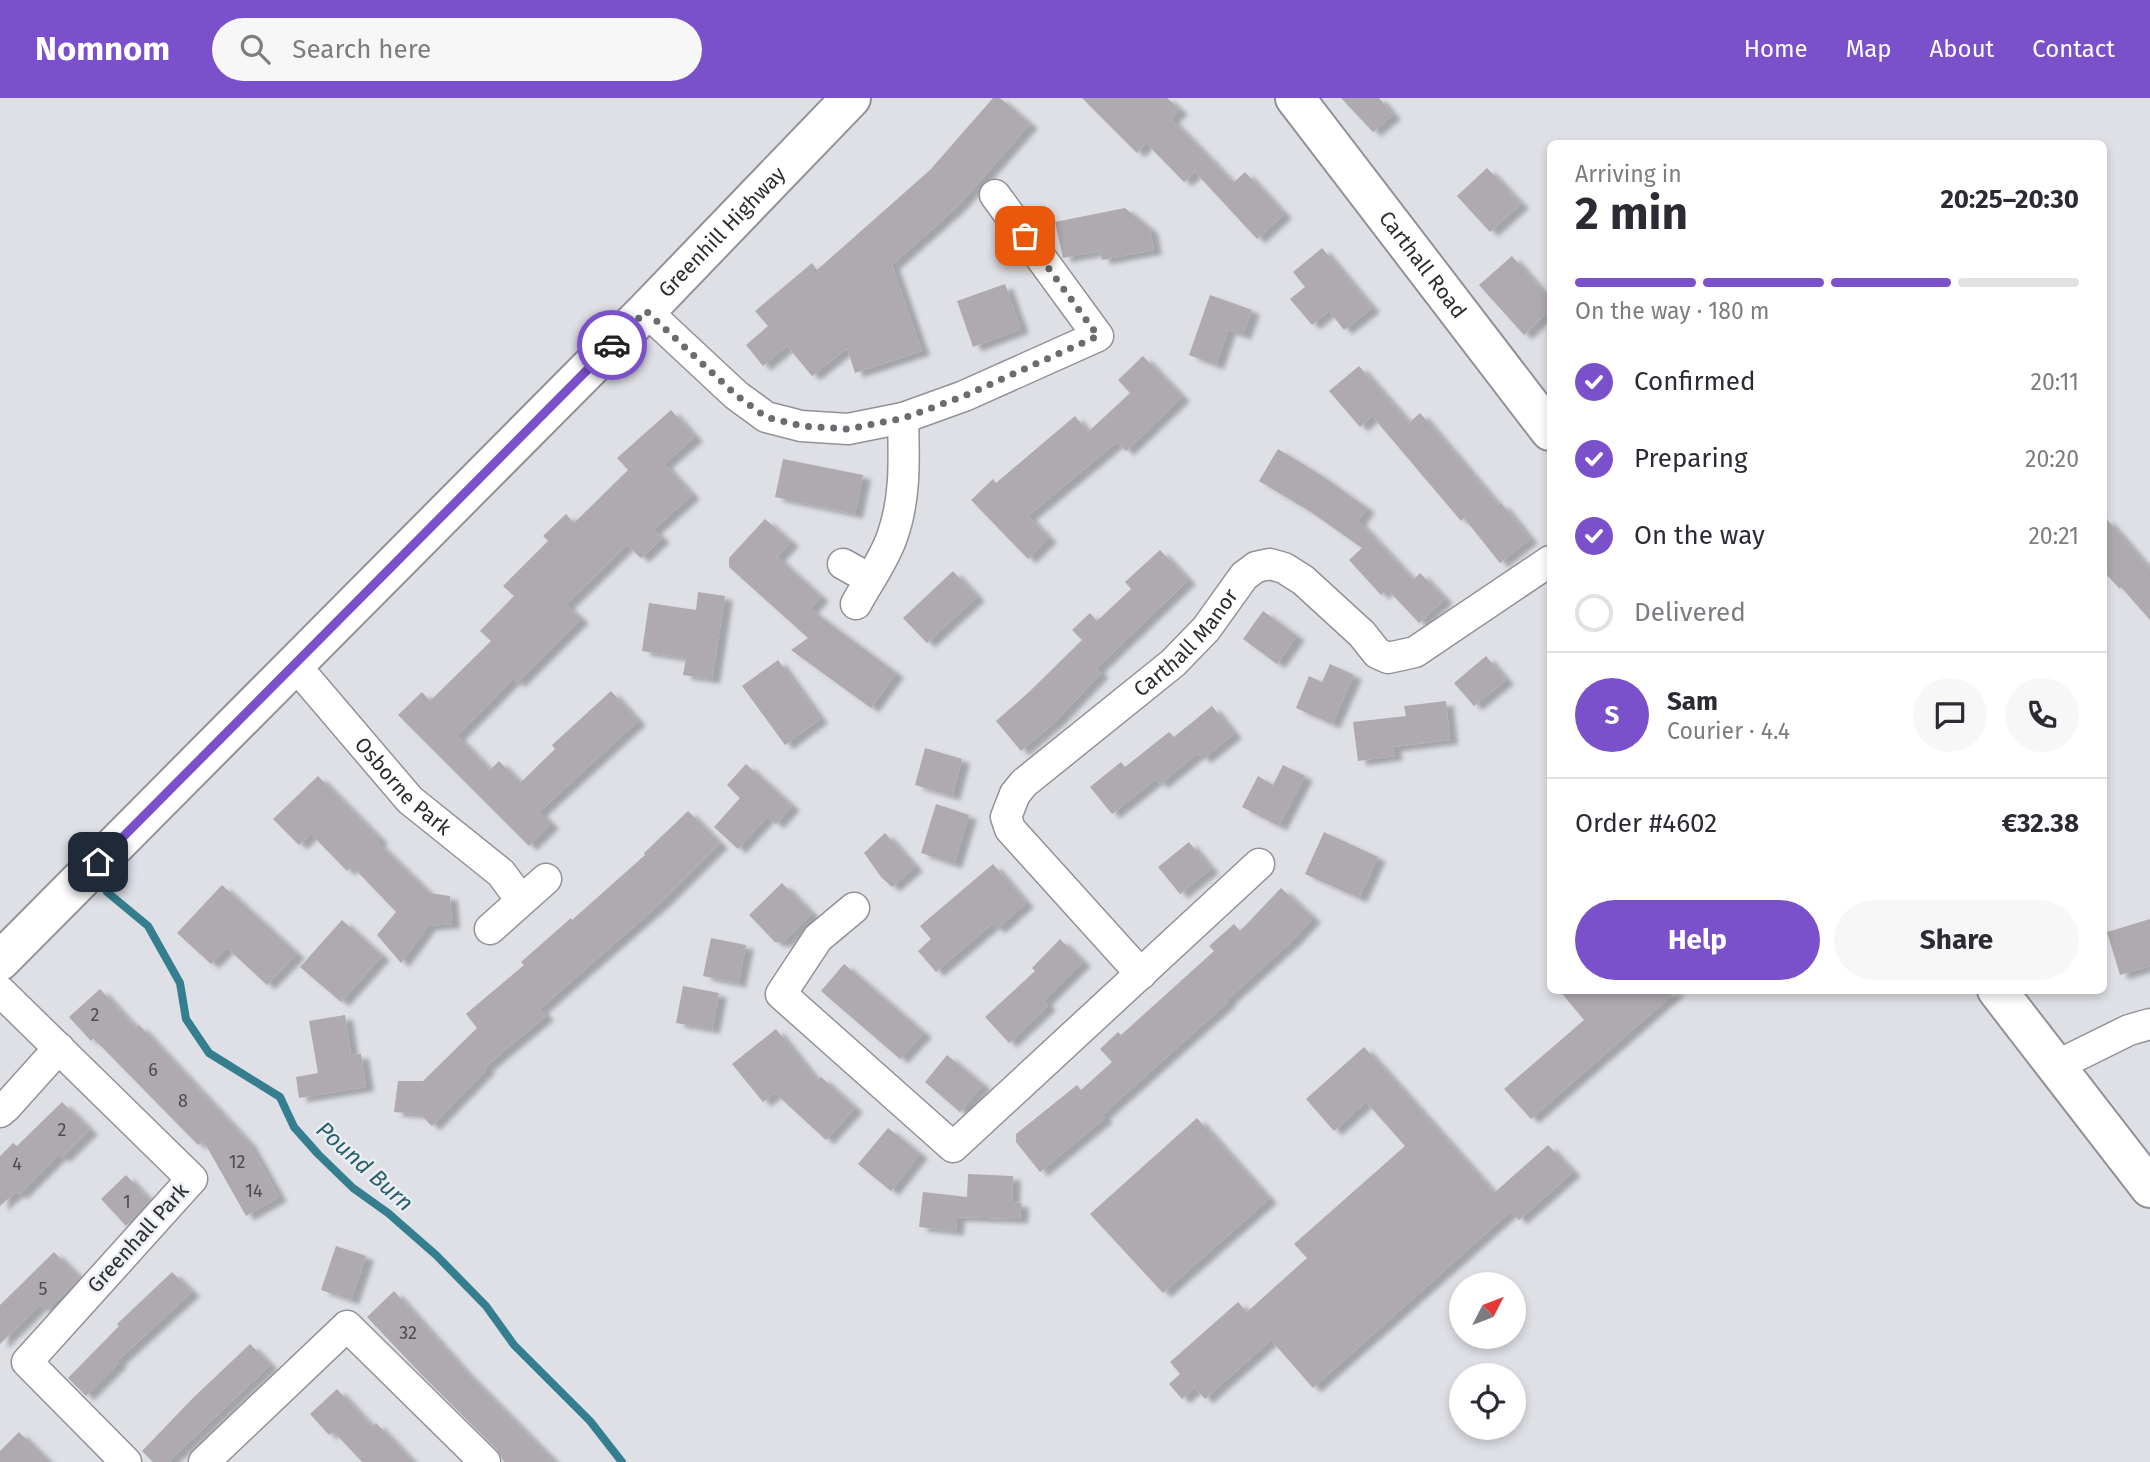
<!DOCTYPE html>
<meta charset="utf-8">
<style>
body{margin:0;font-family:"Fira Sans",sans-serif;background:#f7f7f7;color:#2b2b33;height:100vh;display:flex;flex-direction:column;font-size:26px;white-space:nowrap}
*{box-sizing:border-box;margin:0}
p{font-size:23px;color:#7c7c81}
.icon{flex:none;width:38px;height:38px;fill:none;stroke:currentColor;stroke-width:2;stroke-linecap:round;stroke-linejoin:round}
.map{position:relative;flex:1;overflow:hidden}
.sheet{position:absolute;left:1547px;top:42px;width:560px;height:854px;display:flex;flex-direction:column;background:#fff;border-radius:10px;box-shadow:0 4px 10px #0003}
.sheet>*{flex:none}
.needle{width:46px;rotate:48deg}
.tools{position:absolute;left:1449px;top:1174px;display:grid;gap:14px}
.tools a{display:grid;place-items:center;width:77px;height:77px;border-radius:50%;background:#fff;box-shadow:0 4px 10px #0003;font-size:35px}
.pin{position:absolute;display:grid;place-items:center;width:60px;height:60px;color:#fff;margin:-30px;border-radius:14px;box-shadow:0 4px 10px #0006}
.courier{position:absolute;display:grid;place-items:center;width:70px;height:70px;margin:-35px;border:5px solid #7a51ca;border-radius:50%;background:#fff;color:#222;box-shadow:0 2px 9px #0007}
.summary em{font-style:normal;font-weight:700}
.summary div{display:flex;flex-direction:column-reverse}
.summary{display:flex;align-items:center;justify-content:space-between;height:119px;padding:0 28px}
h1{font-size:46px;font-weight:700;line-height:52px}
.bar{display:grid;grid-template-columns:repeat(4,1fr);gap:10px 7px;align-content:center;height:84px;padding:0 28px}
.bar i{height:9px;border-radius:5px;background:#e1e1e2}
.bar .active{background:#7a51ca}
.bar p{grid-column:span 4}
.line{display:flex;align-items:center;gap:18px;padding:0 28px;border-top:2px solid #e1e1e2}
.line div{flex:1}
.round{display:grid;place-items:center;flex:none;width:74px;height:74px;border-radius:37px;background:#f7f7f7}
ol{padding:0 28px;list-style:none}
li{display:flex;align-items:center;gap:21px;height:77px}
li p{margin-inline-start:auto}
li .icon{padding:7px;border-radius:50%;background:#7a51ca;color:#fff;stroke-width:4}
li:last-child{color:#7c7c81}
li i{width:38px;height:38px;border:4px solid #e1e1e2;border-radius:50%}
.button{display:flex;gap:14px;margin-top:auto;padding:14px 28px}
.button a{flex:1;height:80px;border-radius:42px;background:#7a51ca;color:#fff;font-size:28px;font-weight:700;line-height:80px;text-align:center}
.button a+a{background:#f7f7f7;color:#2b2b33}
header{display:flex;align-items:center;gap:42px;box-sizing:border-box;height:98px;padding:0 35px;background:#7a51ca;color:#fff}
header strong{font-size:33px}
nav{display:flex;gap:38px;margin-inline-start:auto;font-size:24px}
.search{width:490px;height:63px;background:#f7f7f7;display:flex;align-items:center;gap:18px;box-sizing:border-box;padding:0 24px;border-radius:38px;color:#7c7c81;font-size:26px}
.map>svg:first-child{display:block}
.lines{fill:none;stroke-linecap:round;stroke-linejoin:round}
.stream{stroke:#347e90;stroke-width:8}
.building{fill:#aeaaaf;filter:url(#shadow)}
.street-casing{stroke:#909298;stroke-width:33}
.secondary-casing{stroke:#909298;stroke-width:42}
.street{stroke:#fff;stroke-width:30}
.secondary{stroke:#fff;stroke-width:38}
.done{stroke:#6a6c6f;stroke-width:7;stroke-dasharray:0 12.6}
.route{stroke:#7a51ca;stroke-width:9}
.labels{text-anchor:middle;stroke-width:5;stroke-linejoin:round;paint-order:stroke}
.number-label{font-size:18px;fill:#4c4c4f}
.street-label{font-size:21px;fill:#2c2d2f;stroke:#ebeef3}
.water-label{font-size:23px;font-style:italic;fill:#265e6c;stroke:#ebeef3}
</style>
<header>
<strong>Nomnom</strong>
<div class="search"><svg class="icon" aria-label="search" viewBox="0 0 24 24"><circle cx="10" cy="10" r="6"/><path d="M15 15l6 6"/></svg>Search here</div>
<nav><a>Home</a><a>Map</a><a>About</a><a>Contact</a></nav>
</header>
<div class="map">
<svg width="2150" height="1364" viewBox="0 0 2150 1364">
<defs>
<filter id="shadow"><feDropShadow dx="8" dy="4.5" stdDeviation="2" flood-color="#0004"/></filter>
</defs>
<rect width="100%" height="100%" fill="#dee0e6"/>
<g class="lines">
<path class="stream" d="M 107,794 L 148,828 L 180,885 L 186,921 L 209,955 L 280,999 L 294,1029 L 318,1056 L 353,1090 L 388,1115 L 436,1157 L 486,1208 L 514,1247 L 590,1323 L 622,1364"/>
</g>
<path class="building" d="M 993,0 L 1000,0 L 1030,26 L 958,108 L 892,167 L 922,253 L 855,275 L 847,250 L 812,278 L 787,248 L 763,268 L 746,247 L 768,228 L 755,213 L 812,165 L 817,172 L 930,72 Z
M 1082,0 L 1167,0 L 1180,12 L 1171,21 L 1233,85 L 1245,74 L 1284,116 L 1257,141 L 1195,74 L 1184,84 L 1146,45 L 1137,55 Z
M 1341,0 L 1379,0 L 1393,17 L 1373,34 Z
M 1487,70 L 1521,106 L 1490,134 L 1457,98 Z
M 1125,110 L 1150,131 L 1154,152 L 1102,162 L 1100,153 L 1063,160 L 1055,124 Z
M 1322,150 L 1372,210 L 1344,232 L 1329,213 L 1312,227 L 1290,201 L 1305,189 L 1293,174 Z
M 1512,158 L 1550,202 L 1550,212 L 1524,237 L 1479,187 Z
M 1005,186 L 1021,231 L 973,249 L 957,203 Z
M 1210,197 L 1252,212 L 1243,237 L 1228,232 L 1216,267 L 1189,257 Z
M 1143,258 L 1182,299 L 1126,353 L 1117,344 L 1028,418 L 1049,440 L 1028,461 L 971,402 L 993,381 L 996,385 L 1075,318 L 1088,334 L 1130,295 L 1118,282 Z
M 1359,268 L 1409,325 L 1420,315 L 1498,407 L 1501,405 L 1530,441 L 1500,465 L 1464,420 L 1461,423 L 1372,318 L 1360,329 L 1329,293 Z
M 671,312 L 695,339 L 664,366 L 692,397 L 653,432 L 662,440 L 641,460 L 627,447 L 566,507 L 581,521 L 517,585 L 513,581 L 457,638 L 490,672 L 499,663 L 520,685 L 555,651 L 552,647 L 611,593 L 638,623 L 539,714 L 551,726 L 529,748 L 398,617 L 422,594 L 430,603 L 491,543 L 480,533 L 514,498 L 503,488 L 548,443 L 543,438 L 566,416 L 574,425 L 628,372 L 617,360 Z
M 1278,351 L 1319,376 L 1367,410 L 1358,423 L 1413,482 L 1420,475 L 1445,501 L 1419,525 L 1387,491 L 1381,497 L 1349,462 L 1362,450 L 1311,414 L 1259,383 Z
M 783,361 L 863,377 L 855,416 L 775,399 Z
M 2104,418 L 2150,472 L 2150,522 L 2121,489 L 2120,491 L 2104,474 Z
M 765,421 L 791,444 L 777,459 L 821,499 L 810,511 L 896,575 L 871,610 L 791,552 L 808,540 L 729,469 L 729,460 Z
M 1160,452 L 1188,482 L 1096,571 L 1101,575 L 1055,624 L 1021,653 L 996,623 L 1029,594 L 1082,542 L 1072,532 L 1090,515 L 1097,523 L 1131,491 L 1125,484 Z
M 953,473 L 977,499 L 927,545 L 903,520 Z
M 698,494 L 725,498 L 712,581 L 683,577 L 686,560 L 642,553 L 649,505 L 696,512 Z
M 1263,513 L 1297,538 L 1277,566 L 1243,541 Z
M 1486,558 L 1506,582 L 1474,608 L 1454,585 Z
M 778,562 L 820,621 L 785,647 L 742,588 Z
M 1330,566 L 1354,577 L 1332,626 L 1296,610 L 1309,578 L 1322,584 Z
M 1446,603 L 1450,642 L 1393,649 L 1395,658 L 1358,663 L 1353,624 L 1406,618 L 1404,608 Z
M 1212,608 L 1234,636 L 1203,661 L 1198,655 L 1160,686 L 1156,681 L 1112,716 L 1090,689 L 1121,664 L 1125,669 L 1169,634 L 1174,639 Z
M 925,650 L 962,661 L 952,698 L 915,687 Z
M 746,666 L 792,708 L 776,726 L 767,719 L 738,751 L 714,729 L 740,700 L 727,687 Z
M 1283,667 L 1305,678 L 1279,728 L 1242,709 L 1258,678 L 1273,687 Z
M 318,678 L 380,741 L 377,744 L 429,795 L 450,798 L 452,826 L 428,828 L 401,865 L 377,837 L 396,814 L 352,768 L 347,773 L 311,736 L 299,747 L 273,721 Z
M 936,706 L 969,717 L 954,766 L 921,755 Z
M 688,713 L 720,746 L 663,803 L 540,911 L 546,918 L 485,969 L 487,971 L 432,1028 L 420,1016 L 394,1014 L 398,983 L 423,983 L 477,930 L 466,916 L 524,867 L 521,864 L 571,820 L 572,822 L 645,757 L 644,755 Z
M 1324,734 L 1378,759 L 1359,800 L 1305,776 Z
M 885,735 L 915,769 L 892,789 L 881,779 L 864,755 Z
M 1189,744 L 1211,771 L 1180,796 L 1158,769 Z
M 993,766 L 1026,805 L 997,831 L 992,826 L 936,874 L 918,853 L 931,841 L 920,828 Z
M 782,785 L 812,816 L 784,844 L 775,844 L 749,817 Z
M 222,787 L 297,856 L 267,887 L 227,850 L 211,866 L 177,835 Z
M 1281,790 L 1313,820 L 1292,843 L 1227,902 L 1228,904 L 1102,1017 L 1105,1020 L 1040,1074 L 1016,1044 L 1016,1036 L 1077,987 L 1081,992 L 1112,964 L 1100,951 L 1118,934 L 1121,937 L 1214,853 L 1209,848 L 1234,826 L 1240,833 Z
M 2150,821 L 2150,868 L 2120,877 L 2107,834 Z
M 342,822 L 382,858 L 341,904 L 300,869 Z
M 711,840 L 746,847 L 738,885 L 703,878 Z
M 1060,841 L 1083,864 L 1044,903 L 1048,908 L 1009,945 L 985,919 L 1035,873 L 1032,870 Z
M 844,866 L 924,935 L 900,961 L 821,893 Z
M 683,888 L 719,895 L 712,931 L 676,925 Z
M 100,891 L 136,930 L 139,927 L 248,1044 L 279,1099 L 246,1118 L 203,1042 L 198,1047 L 93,940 L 91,943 L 69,919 Z
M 1559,892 L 1678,892 L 1531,1021 L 1504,991 L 1584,922 Z
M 345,917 L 351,957 L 361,956 L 366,989 L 299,1000 L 296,979 L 318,975 L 309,923 Z
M 776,931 L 817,983 L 821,979 L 855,1010 L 826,1042 L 775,995 L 763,1004 L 732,966 Z
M 1364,949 L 1494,1095 L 1548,1047 L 1573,1074 L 1519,1122 L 1511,1113 L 1313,1290 L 1271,1242 L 1205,1301 L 1195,1290 L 1182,1301 L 1169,1286 L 1180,1276 L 1170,1264 L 1238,1204 L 1247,1214 L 1307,1160 L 1294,1146 L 1405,1048 L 1366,1004 L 1334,1033 L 1306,1001 Z
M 947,957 L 983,987 L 960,1014 L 925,984 Z
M 62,1004 L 90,1032 L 62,1060 L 59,1057 L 19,1097 L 16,1094 L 0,1108 L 0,1058 L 13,1045 L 17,1048 Z
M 1197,1020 L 1269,1101 L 1163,1195 L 1090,1116 Z
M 888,1030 L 920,1056 L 891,1093 L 858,1066 Z
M 968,1076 L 1013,1078 L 1012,1104 L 1021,1105 L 1020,1121 L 957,1119 L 956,1133 L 919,1129 L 923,1094 L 967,1099 Z
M 126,1077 L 149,1102 L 126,1128 L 101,1101 Z
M 336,1148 L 366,1158 L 351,1202 L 321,1192 Z
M 54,1154 L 80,1180 L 46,1213 L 40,1207 L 0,1246 L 0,1207 Z
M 172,1174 L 192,1194 L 117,1263 L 119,1265 L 86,1298 L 68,1280 L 119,1228 L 117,1226 Z
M 394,1193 L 465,1273 L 555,1364 L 504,1364 L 497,1352 L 421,1276 L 367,1219 Z
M 250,1246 L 270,1267 L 168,1364 L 153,1364 L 142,1353 L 194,1299 Z
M 337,1291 L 372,1329 L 376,1325 L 413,1364 L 362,1364 L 333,1333 L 329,1337 L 310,1316 Z
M 19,1334 L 49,1364 L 0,1364 L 0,1353 Z"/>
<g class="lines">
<defs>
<g id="street">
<path d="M 646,213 L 736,297 L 766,319 L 801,328 L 848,331 L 903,320 L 964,298 L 1098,238 L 995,97"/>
<path d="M 843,466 L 870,481"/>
<path d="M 856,506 C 868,484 884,462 892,439 C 906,400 904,361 903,320"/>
<path id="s1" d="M 294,566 L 410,702 L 501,775 L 521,802"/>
<path d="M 854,810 L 818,840 L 781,896 L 953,1049 L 1259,766"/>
<path d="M 490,831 L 546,781"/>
<path id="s2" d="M 1141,876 L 1010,731 L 1006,719 L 1015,696 L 1024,685 L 1173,565 L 1206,531 L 1244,478 L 1256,469 L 1270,466 L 1284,470 L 1303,482 L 1362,536 L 1377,555 L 1388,560 L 1415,554 L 1550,463"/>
<path d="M 0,893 L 192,1081 L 27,1264 L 126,1364"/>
<path d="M 2056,968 L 2129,932 L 2150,926"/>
<path d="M 0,1014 L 6,1009 L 59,950"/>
<path d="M 204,1364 L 347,1228 L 485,1364"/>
</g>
<g id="secondary">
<path id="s3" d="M 1295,0 L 1550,333"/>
<path id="s4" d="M 0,863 L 646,213 L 851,0"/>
<path d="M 1997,892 L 2150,1090"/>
</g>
</defs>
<use href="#street" class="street-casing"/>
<use href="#secondary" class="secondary-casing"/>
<use href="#street" class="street"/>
<use href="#secondary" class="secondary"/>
</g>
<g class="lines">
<path class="done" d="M 612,247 L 646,213 L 736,297 L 766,319 L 802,328 L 848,331 L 904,320 L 964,298 L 1098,238 L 1025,138"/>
<path class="route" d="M 98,764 L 612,247"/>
</g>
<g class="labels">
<g class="number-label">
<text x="95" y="923">2</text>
<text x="153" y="978">6</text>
<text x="183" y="1009">8</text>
<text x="62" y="1038">2</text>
<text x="237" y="1070">12</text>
<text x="17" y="1072">4</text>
<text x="254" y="1099">14</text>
<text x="127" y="1110">1</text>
<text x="43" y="1197">5</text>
<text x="408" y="1241">32</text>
</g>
<g class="street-label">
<text dy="7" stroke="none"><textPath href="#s4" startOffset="1026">Greenhill Highway</textPath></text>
<text dy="7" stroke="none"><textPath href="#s3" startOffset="210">Carthall Road</textPath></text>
<text dy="7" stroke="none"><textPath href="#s2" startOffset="462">Carthall Manor</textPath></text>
<text dy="7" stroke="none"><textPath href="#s1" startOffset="164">Osborne Park</textPath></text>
<text transform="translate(138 1140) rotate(-48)" y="7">Greenhall Park</text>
</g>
<g class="water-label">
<text transform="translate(365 1068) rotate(42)" y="8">Pound Burn</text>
</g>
</g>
</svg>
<div class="tools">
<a><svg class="needle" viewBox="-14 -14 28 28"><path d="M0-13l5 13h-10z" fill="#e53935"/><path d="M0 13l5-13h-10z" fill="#7c7c81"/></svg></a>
<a><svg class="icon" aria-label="locate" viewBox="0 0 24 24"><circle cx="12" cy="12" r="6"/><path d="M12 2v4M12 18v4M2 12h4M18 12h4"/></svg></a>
</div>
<div class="pin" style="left:1025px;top:138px;background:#ea580c"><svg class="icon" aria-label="bag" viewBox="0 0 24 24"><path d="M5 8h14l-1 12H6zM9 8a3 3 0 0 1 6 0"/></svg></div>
<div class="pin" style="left:98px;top:764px;background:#1f2937"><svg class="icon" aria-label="home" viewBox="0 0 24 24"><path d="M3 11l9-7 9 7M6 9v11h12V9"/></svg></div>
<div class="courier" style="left:612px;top:247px"><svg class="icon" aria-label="car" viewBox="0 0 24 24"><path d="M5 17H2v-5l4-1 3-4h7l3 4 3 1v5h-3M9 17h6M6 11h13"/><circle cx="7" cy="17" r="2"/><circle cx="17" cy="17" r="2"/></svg></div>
<section class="sheet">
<div class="summary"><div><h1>2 min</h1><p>Arriving in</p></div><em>20:25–20:30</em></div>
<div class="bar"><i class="active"></i><i class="active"></i><i class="active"></i><i></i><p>On the way · 180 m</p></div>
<ol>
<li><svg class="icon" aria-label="check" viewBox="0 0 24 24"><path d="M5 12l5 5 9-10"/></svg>Confirmed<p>20:11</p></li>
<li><svg class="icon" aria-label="check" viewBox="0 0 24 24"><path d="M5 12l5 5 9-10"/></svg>Preparing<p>20:20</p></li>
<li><svg class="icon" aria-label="check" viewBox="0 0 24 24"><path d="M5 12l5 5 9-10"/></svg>On the way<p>20:21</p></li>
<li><i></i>Delivered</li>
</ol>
<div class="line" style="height:126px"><b class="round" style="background:#7a51ca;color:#fff">S</b><div><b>Sam</b><p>Courier · 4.4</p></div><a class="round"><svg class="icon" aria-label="chat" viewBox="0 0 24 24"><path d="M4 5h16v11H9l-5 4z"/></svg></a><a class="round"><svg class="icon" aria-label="phone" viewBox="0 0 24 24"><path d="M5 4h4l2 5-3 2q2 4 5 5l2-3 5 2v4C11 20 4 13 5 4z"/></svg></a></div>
<div class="line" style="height:91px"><div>Order #4602</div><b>€32.38</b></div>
<div class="button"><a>Help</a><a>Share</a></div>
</section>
</div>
